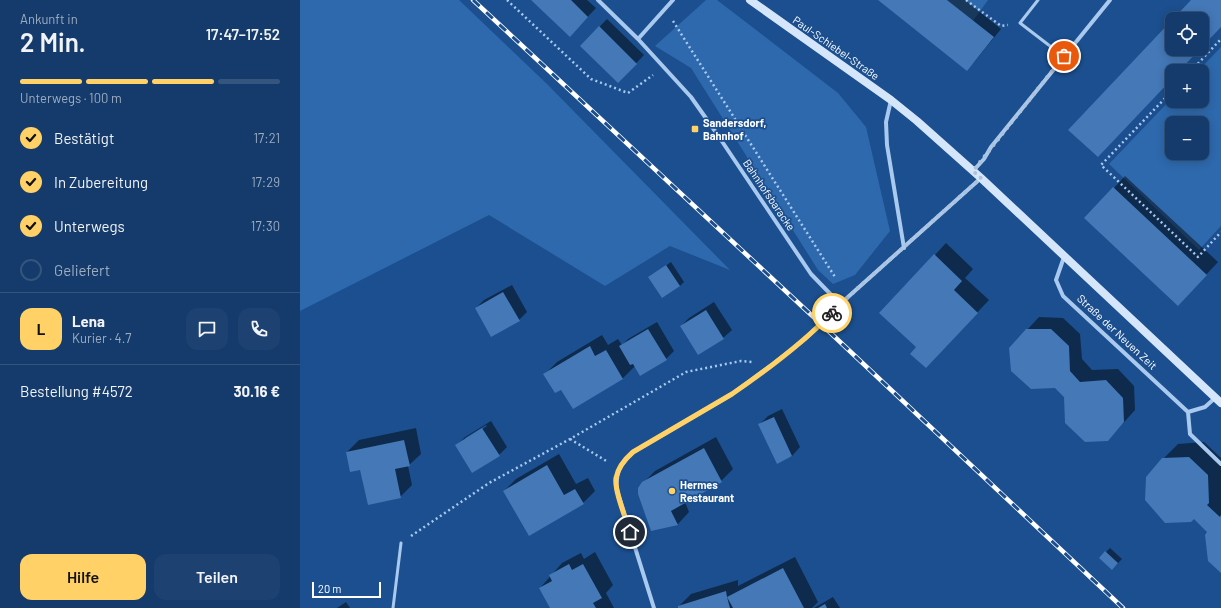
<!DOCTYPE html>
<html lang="de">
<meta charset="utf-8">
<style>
body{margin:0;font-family:Barlow,sans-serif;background:#1d4271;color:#f1f3f6;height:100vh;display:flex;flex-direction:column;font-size:15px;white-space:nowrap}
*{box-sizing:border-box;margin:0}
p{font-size:13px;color:#9dadc1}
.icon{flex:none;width:22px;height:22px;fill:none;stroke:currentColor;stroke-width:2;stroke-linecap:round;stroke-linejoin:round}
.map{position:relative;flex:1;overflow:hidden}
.sheet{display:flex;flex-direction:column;background:#143b6b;width:300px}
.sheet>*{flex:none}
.buttons{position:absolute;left:865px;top:12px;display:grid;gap:8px}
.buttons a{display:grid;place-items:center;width:44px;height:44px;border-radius:8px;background:#143b6b;box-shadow:0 2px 10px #0003,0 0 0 1px #33557e;font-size:20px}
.scale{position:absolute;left:12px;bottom:10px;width:69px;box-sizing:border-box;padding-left:4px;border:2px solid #fff;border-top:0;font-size:11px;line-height:14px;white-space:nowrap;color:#fff;-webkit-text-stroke:3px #1b4f8f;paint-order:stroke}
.pin{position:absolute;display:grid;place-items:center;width:34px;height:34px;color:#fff;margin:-17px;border:2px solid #fff;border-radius:50%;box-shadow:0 1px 4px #0007}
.courier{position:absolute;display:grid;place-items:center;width:40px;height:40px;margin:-20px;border:3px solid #ffd166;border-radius:50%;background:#fff;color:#222;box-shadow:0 1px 5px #0007}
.headline em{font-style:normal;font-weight:600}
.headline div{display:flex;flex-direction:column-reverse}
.headline{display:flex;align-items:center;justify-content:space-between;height:68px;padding:0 20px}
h1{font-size:26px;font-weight:600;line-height:30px}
.bar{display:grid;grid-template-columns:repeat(4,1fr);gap:6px 4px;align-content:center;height:48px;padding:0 20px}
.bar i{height:5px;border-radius:3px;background:#33557e}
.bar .selected{background:#ffd166}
.bar p{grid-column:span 4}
.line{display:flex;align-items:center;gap:10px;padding:0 20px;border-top:1px solid #33557e}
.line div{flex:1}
.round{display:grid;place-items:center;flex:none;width:42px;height:42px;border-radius:12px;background:#1d4271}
ol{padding:0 20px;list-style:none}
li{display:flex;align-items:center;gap:12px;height:44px}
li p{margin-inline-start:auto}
li .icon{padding:4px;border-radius:50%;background:#ffd166;color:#111;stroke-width:4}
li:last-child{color:#9dadc1}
li i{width:22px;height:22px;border:2px solid #33557e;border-radius:50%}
.button{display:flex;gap:8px;margin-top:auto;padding:8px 20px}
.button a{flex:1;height:46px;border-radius:12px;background:#ffd166;color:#111;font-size:16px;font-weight:600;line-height:46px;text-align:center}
.button a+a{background:#1d4271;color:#f1f3f6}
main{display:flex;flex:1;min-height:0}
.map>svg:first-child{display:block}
.green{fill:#2e69ad;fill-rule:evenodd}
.shadow{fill:#0007;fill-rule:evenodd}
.building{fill:#4478b7}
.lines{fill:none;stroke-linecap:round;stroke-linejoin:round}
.path{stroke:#a9c9ee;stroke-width:2.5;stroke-dasharray:2 3;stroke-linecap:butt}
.lane{stroke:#a9c9ee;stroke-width:3}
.street{stroke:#a9c9ee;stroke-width:4}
.secondary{stroke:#d6e6fa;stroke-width:8}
.rail-casing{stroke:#fff;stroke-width:4.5}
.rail{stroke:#1b4f8f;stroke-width:3;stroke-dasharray:9;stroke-linecap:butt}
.done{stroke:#afc1d8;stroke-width:4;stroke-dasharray:0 7.2}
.route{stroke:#ffd166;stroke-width:5}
.poi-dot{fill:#ffd166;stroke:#1b4f8f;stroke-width:1.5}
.labels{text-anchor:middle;stroke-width:3.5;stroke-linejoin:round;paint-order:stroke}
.street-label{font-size:11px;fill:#fff;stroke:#1b4f8f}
.poi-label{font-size:11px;font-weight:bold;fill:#fff;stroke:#1b4f8f;text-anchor:start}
</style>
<main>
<section class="sheet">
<div class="headline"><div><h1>2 Min.</h1><p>Ankunft in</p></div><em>17:47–17:52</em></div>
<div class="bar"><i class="selected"></i><i class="selected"></i><i class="selected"></i><i></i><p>Unterwegs · 100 m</p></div>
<ol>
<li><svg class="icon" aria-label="check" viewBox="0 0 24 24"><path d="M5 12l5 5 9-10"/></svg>Bestätigt<p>17:21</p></li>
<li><svg class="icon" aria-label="check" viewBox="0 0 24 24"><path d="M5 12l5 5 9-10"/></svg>In Zubereitung<p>17:29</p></li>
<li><svg class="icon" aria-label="check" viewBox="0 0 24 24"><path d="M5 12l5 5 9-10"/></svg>Unterwegs<p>17:30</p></li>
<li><i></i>Geliefert</li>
</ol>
<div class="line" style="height:72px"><b class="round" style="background:#ffd166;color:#111">L</b><div><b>Lena</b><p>Kurier · 4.7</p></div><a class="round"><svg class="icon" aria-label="chat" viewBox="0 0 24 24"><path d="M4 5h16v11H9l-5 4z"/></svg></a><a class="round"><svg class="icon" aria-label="phone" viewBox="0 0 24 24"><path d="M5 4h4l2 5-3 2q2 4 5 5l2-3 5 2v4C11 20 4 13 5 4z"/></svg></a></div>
<div class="line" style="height:52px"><div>Bestellung #4572</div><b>30.16 €</b></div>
<div class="button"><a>Hilfe</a><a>Teilen</a></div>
</section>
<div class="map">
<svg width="921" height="608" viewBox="0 0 921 608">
<rect width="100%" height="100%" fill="#1b4f8f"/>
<path class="green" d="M 0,0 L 159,0 L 247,84 L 430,270 L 370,246 L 305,286 L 189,215 L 0,311 Z
M 406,0 L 417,0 L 538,93 L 566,127 L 590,231 L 555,275 L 533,284 L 518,270 L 391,68 L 355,46 Z
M 647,0 L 688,0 L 673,21 Z
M 921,47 L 921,226 L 899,250 L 809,164 L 872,98 L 872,101 L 902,101 L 902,71 L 898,71 ZM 872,123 L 902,123 L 902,153 L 872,153 Z"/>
<path class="shadow" d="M 232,0 L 287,0 L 296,8 L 278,27 Z
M 580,0 L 665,0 L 701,29 L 675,61 L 667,69 Z
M 307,19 L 344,55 L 318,82 L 281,46 Z
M 825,176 L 918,262 L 890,292 L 814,188 Z
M 646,243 L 673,269 L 665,278 L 689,300 L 637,355 L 617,347 L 635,255 Z
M 371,262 L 384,282 L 380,286 L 350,277 Z
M 212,285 L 227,312 L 219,320 L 176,308 L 184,300 Z
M 414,302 L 432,330 L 423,338 L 381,326 L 389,318 Z
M 739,317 L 763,318 L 780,334 L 782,359 L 792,370 L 818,369 L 834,386 L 835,410 L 808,440 L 765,396 L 727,330 Z
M 357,322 L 374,351 L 366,359 L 335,366 L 323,378 L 261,388 L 245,374 L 257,362 L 302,335 L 308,345 L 318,339 L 322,345 L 328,339 Z
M 482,409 L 500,447 L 492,456 L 477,462 L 460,424 L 468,416 Z
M 191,421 L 207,447 L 199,455 L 157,445 L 165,437 ZM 186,425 L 187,426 L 165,441 L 165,438 Z
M 116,428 L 121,454 L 108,466 L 112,485 L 100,497 L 61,469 L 47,452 L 59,440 Z
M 416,437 L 433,469 L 421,481 L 385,502 L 389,512 L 378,524 L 352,530 L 343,483 L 355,471 Z
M 904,442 L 921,458 L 921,572 L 908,532 L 863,459 L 878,444 Z
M 259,454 L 276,484 L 288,478 L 295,491 L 283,503 L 230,535 L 204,491 L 216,479 Z
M 810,548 L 822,559 L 812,569 L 800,558 Z
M 295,552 L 313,585 L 306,593 L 314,608 L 251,608 L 240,588 L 262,563 L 281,553 L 284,559 Z
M 495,557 L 518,602 L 512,608 L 380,608 L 379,606 L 391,594 L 438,580 L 438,586 Z
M 533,597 L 540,608 L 514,608 Z
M 46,602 L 50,608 L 37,608 Z"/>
<path class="building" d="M 231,0 L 271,0 L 288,17 L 270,37 Z
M 578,0 L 647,0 L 694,37 L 667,71 Z
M 891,0 L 921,0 L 921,27 L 902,47 L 902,19 L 873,19 Z
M 872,20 L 872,49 L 900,49 L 879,71 L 872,71 L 872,79 L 798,157 L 768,130 Z
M 299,26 L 337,64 L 318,83 L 280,46 Z
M 813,187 L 907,275 L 878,306 L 784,218 Z
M 634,254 L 662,281 L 654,290 L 678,313 L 626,368 L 610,354 L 616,347 L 579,313 Z
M 366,265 L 380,286 L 362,298 L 348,277 Z
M 203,292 L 220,321 L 191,337 L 175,308 Z
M 406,310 L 424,339 L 398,355 L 380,326 Z
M 348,329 L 367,360 L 340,376 L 333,364 L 330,365 L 319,346 Z
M 726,329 L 751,329 L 769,346 L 770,371 L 780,382 L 806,380 L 823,398 L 824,422 L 808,441 L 785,442 L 765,423 L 764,397 L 755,388 L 731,389 L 711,371 L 709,348 Z
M 290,346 L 295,356 L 306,350 L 323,379 L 273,409 L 261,390 L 255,393 L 243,374 Z
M 474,417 L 492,456 L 477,464 L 458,424 Z
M 182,428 L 200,456 L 172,473 L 155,445 Z
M 104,440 L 110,466 L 95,469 L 101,498 L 68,505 L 60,470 L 50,472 L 46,452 Z
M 404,448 L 422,482 L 371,511 L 378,525 L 351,531 L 338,494 L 338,488 L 342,482 Z
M 889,457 L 908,475 L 909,503 L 907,505 L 920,517 L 921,515 L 921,573 L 908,561 L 905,535 L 907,532 L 894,519 L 891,522 L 865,523 L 845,500 L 846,477 L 862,458 Z
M 247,465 L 264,495 L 275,489 L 284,504 L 229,536 L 203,491 Z
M 805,551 L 818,563 L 812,570 L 799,558 Z
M 269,564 L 272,570 L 283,564 L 302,598 L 293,603 L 296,608 L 250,608 L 239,588 L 252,581 L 249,575 Z
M 483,568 L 504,608 L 433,608 L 427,597 L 430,608 L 378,608 L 378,606 L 426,591 L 427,597 Z
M 525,604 L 527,608 L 518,608 Z"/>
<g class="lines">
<path class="path" d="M 207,0 L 291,79 L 328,93 L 353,75
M 666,0 L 701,26 L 708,25
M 373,21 L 535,277
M 891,71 L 921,39
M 872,91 L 801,165 L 898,257 L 921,232
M 270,439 L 308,462
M 111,536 L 189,483 L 270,439 L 386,372 L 441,361 L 452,362"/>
<path class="lane" d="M 738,0 L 720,23 L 763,56
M 93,608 L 101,543"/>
<path class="street" d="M 298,0 L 338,39 L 391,97 L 415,131 L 511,274 L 540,304
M 338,39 L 373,0
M 591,100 L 586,122 L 587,145 L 604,248
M 673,171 L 684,159 L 691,147 L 810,0
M 764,257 L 756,280 L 763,296 L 888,412 L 890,434 L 921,464
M 888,412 L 905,407 L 915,398
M 354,608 L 317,490 C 315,473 320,464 333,452 L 432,394 L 473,364 L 505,339 L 548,297 L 681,178"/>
<path class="secondary" d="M 450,0 L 591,100 L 617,121 L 681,178 L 921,403"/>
<defs>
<path id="rail" d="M 173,0 L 521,324 L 823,608"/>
</defs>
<use href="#rail" class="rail-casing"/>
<use href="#rail" class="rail"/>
</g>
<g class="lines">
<path class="done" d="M 532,313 L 548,297 L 681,178 L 673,171 L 764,56"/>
<path class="route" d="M 330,532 C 326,519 314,490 316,478 C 318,467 325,459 333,452 L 432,394 C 467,370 502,344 532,313"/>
</g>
<g class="poi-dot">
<rect x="391" y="125" width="8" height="8" rx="2"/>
<circle cx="372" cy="491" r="4"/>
</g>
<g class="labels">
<g class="street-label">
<text transform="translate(536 48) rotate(35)" y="4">Paul-Schiebel-Straße</text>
<text transform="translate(469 195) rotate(56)" y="4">Bahnhofsbaracke</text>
<text transform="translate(817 332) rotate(43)" y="4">Straße der Neuen Zeit</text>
</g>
<g class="poi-label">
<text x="403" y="127">Sandersdorf,<tspan x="403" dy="13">Bahnhof</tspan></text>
<text x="380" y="489">Hermes<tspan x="380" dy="13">Restaurant</tspan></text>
</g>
</g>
</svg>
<div class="buttons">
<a><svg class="icon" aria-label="locate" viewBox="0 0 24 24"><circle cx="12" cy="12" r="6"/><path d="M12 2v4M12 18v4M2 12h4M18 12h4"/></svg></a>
<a>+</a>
<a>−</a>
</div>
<div class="scale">20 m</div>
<div class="pin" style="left:764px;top:56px;background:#ea580c"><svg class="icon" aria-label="bag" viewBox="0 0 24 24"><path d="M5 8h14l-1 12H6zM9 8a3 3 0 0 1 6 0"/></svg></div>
<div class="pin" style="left:330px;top:532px;background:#1f2937"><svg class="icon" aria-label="home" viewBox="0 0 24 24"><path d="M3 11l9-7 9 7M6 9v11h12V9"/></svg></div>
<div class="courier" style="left:532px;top:313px"><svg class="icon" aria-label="bike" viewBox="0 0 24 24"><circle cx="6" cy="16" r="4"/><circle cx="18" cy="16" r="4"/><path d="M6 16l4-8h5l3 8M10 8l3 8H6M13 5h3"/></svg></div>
</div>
</main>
